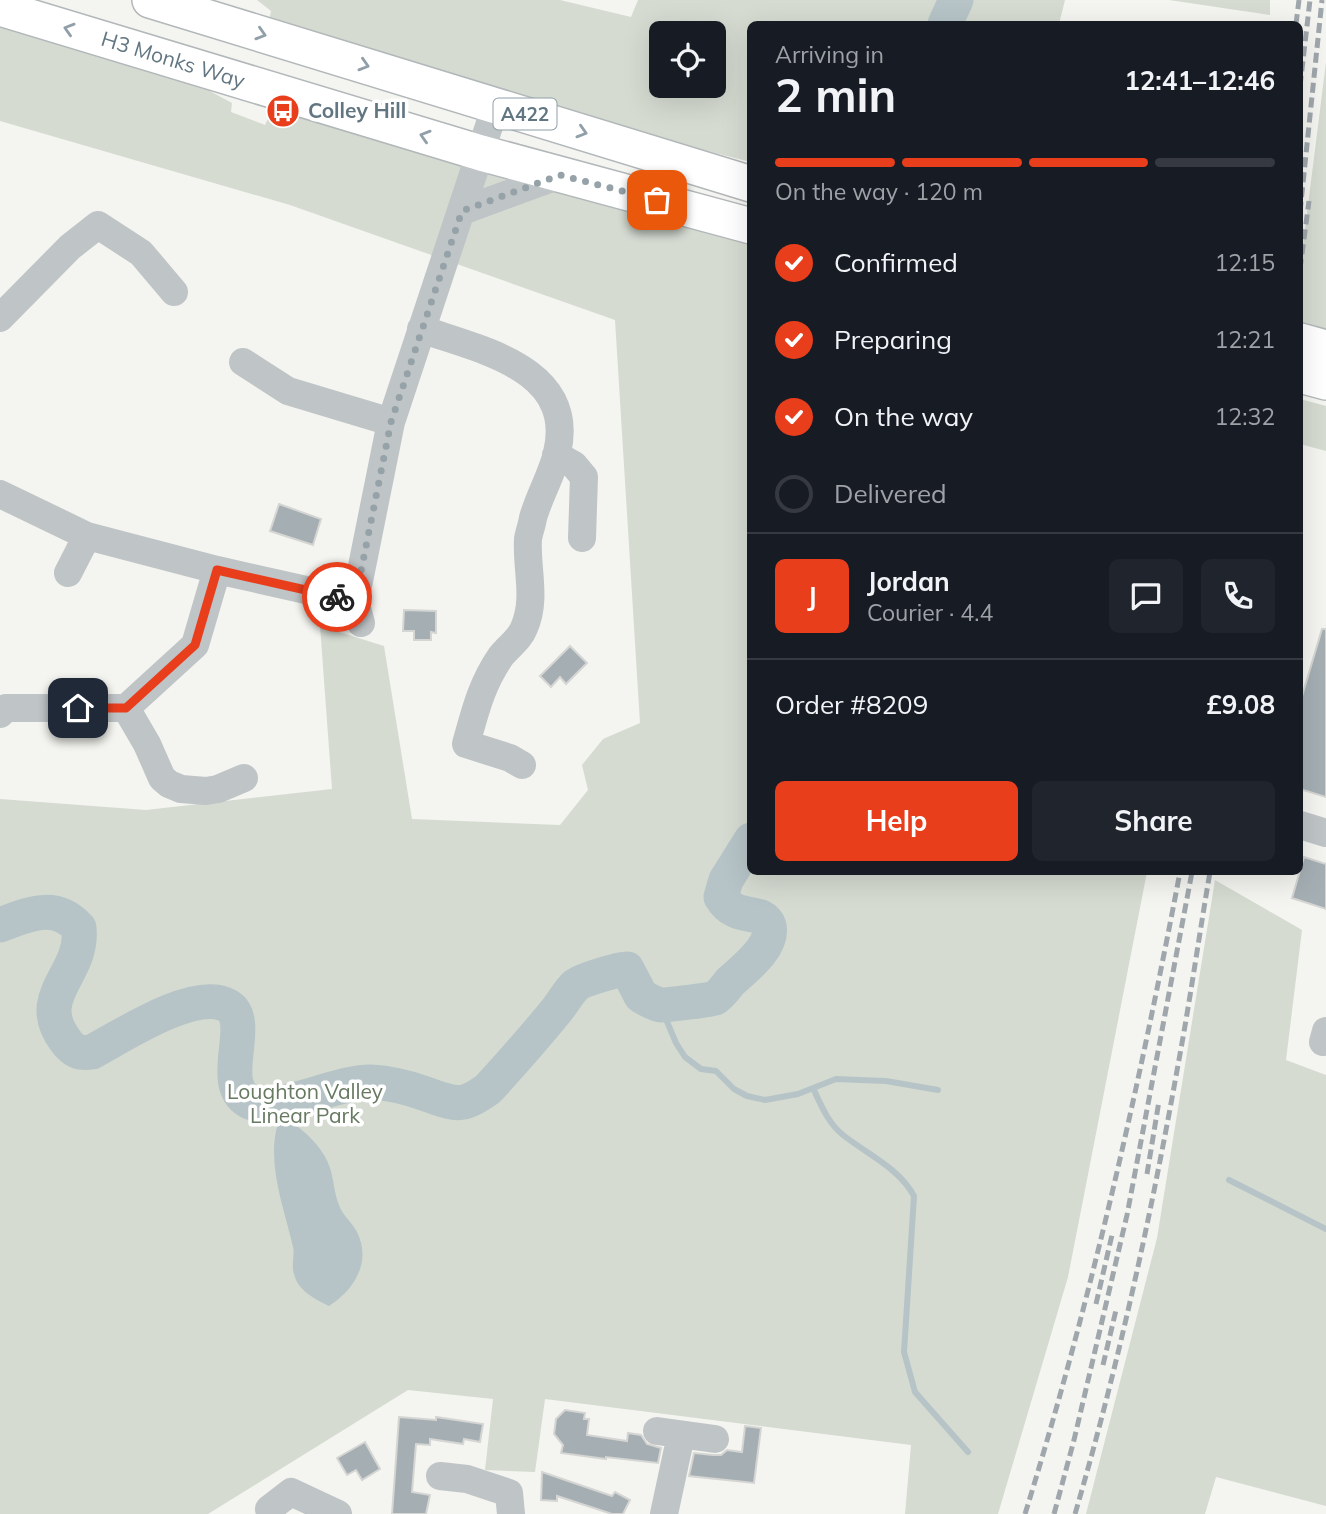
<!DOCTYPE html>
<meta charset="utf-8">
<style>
body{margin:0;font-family:Mulish,sans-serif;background:#20242c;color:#f1f3f6;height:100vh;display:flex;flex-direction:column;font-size:26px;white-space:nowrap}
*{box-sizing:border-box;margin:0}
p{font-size:23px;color:#9ea1a6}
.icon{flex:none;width:38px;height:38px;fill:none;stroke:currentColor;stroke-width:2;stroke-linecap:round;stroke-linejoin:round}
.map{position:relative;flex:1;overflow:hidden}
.panel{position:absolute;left:747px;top:21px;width:556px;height:854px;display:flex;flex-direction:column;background:#171b24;border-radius:10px;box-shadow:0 7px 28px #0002}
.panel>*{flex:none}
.fabs{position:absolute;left:649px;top:21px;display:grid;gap:14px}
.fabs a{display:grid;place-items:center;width:77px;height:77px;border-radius:10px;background:#171b24;box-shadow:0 7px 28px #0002;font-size:35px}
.pin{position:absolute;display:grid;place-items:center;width:60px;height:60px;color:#fff;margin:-30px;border-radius:14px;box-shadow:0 4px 10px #0006}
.courier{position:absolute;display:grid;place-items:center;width:70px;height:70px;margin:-35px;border:5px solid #e83e1c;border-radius:50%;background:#fff;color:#222;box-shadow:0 2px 9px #0007}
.head em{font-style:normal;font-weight:700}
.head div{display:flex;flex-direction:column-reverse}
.head{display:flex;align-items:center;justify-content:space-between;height:119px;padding:0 28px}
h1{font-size:46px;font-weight:700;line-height:52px}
.bar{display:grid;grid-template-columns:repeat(4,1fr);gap:10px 7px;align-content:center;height:84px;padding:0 28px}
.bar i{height:9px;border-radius:5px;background:#363941}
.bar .on{background:#e83e1c}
.bar p{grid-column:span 4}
.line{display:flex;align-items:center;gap:18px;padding:0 28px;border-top:2px solid #363941}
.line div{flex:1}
.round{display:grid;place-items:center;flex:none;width:74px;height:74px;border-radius:10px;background:#20242c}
ol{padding:0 28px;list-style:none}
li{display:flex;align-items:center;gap:21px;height:77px}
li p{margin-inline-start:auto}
li .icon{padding:7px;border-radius:50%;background:#e83e1c;color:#fff;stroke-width:4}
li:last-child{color:#9ea1a6}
li i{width:38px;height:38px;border:4px solid #363941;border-radius:50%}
.action{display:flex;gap:14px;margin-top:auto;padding:14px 28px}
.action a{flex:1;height:80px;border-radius:10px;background:#e83e1c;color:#fff;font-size:28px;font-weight:700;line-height:80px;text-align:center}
.action a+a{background:#20242c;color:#f1f3f6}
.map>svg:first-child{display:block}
.green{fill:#d5dbd1;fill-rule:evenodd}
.water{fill:#b6c4c7}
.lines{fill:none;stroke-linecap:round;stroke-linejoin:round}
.stream{stroke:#b6c4c7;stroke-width:6}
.river{stroke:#b6c4c7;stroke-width:35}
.building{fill:#a5afb3;stroke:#d5d5d3;stroke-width:2}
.major-casing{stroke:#b2b7ba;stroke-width:38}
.minor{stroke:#bfc4c6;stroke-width:28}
.major{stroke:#fff;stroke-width:35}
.rail{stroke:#9fa7ac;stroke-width:5;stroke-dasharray:10 5;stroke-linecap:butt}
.oneway{stroke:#919fa8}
.done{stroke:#95a2a8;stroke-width:7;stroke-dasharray:0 12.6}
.route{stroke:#e83e1c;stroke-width:9}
.labels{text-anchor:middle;stroke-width:7;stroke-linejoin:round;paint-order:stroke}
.shield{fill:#fff;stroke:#919fa8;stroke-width:2}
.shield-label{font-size:19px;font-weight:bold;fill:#627682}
.street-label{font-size:21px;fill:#627682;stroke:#fff}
.poi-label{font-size:21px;font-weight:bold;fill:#627682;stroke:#fff;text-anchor:start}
.park-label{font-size:21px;fill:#677961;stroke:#fff}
</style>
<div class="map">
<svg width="1326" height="1514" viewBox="0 0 1326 1514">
<rect width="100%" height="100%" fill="#f4f4f0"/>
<path class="green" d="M 257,0 L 560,0 L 631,17 L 638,0 L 1065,0 L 1059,24 L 751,24 L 751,162 L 695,148 L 751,166 L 269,21 L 271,11 ZM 662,33 L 714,33 L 714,86 L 662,86 Z
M 1169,0 L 1270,0 L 1270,15 Z
M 0,25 L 191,81 L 232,103 L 231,112 L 265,125 L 280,93 L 751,226 L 751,872 L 1147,872 L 1068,1277 L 998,1514 L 905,1514 L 911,1445 L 545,1399 L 535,1472 L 485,1470 L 493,1399 L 408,1390 L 208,1514 L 0,1514 L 0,799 L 146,810 L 332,789 L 320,626 L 384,646 L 412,819 L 560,825 L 588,790 L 582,765 L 603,739 L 640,723 L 615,320 L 290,205 L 0,121 Z
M 1326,62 L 1326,331 L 1300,325 L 1300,269 Z
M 1300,399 L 1326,406 L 1326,451 L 1300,444 Z
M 1215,880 L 1302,930 L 1286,1060 L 1326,1075 L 1326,1506 L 1216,1477 L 1205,1514 L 1086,1514 L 1157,1238 Z"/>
<path class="water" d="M 287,1119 C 304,1130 324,1148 330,1168 C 334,1180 334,1193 339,1205 C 342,1215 352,1222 357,1232 C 372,1262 354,1290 329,1306 C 315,1299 298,1291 294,1274 C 291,1266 295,1255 293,1247 C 284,1207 266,1163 278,1123 Z"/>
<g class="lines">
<path class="stream" d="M 660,1005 L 676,1043 L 685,1057 L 701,1069 L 716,1071 L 734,1089 L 747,1096 L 765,1100 L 798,1094 L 836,1079 L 886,1081 L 938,1090
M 813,1088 C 821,1105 828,1123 843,1135 C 867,1154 899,1168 914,1196 L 904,1352 L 915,1392 L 968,1452
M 1229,1180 L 1326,1229"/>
<path class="river" d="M 945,24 L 956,0
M 0,925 C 27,915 55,901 79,928 C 84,975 32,995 65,1040 C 73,1051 79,1054 92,1052 C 122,1036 190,991 224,1004 C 259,1017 212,1086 252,1103 C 277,1113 338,1081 371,1082 C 389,1083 406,1087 423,1093 C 436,1097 451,1105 464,1102 C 473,1100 481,1094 488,1089 C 511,1064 534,1038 556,1011 C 563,1003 568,992 576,985 C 582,980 619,969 627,969 L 641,996 C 647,999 654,1004 661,1005 C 666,1005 711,1000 715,998 C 720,995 726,987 730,982 C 743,970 774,947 769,926 C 763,907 736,923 721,897 L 726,880 L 751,840"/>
</g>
<path class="building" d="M 279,504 L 321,519 L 313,545 L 270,531 Z
M 404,610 L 436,611 L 436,633 L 431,632 L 431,640 L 414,640 L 414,631 L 403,631 Z
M 1322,629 L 1326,629 L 1326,797 L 1300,789 L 1300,703 Z
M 570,646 L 587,663 L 566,684 L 560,677 L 551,687 L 540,676 Z
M 1304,857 L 1326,864 L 1326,909 L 1292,898 Z
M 565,1410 L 585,1413 L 584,1419 L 589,1419 L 587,1435 L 627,1441 L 628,1433 L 641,1435 L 647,1444 L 661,1448 L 658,1463 L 606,1457 L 606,1459 L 561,1453 L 563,1445 L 554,1434 L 556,1419 Z
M 399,1417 L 436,1420 L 436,1417 L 483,1424 L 480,1442 L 464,1439 L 463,1444 L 430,1439 L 430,1445 L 416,1444 L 412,1492 L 430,1495 L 426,1514 L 392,1514 Z
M 745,1426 L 761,1428 L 754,1483 L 689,1476 L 694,1453 L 713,1455 L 721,1455 L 727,1450 L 742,1452 Z
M 365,1442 L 380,1469 L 362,1480 L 356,1470 L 347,1475 L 337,1458 Z
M 542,1472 L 612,1496 L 615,1492 L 630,1500 L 623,1514 L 612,1514 L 557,1496 L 557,1501 L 541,1500 Z"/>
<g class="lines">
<defs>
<path id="major" d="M 150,0 L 751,184
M 0,8 L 481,153 L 751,226
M 1300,341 L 1326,348
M 1300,375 L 1326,382"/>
</defs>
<use href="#major" class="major-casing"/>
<path class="minor" d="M 462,211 L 560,175
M 0,318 L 70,247 L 98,225 L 141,253 L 174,292
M 421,329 C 480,350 577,368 557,453 C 552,475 539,496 533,518 C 532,525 529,532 528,539 C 526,568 537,599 524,628 C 520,639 508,647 501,656 C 481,685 475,712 466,744 L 510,758 L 522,765
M 243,362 L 288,391 L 391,422
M 556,455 L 574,465 L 584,477 L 582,538
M 0,494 L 87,536 L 217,570 L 355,601
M 68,573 L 87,536
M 361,623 L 355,601 L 391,422 L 496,105
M 126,708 L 147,744 L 162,778 L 169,784 L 181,789 L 206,791 L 218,789 L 244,778
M 0,714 L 6,708 L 126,708 L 195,645 L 217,570
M 1300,825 L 1326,833
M 1323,1042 L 1326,1031
M 657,1431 L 715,1439
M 440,1476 L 467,1479 L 509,1493 L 511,1514
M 269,1509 L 291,1492 L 338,1514
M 664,1514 L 681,1435"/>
<use href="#major" class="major"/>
<path class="rail" d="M 1296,24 L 1299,0
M 1300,86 L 1310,0
M 1300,212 L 1322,0
M 1300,269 L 1309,201
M 1147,1174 L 1159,1101
M 1096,1304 L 1112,1235
M 1103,1365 L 1116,1310
M 1025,1514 C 1090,1304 1139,1088 1180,872
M 1054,1514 L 1074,1440 L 1127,1215 L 1192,872
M 1075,1514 C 1118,1367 1151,1216 1178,1065 C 1190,1001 1199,936 1210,872"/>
</g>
<defs><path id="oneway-chevron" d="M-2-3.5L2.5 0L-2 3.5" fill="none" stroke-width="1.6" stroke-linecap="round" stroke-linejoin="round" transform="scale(1.75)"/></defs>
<g class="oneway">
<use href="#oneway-chevron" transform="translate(69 29) rotate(-163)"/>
<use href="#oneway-chevron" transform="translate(261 34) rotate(17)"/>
<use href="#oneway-chevron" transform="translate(364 65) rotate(17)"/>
<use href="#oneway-chevron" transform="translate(582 132) rotate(17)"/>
<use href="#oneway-chevron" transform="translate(425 136) rotate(-163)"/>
</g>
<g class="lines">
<path class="done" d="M 337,597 L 355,601 L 391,422 L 462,211 L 560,175 L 657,200"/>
<path class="route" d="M 78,708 L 126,708 L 195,645 L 217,570 L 337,597"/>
</g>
<defs>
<symbol id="bus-disc" viewBox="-11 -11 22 22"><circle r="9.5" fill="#e83e1c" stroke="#fff"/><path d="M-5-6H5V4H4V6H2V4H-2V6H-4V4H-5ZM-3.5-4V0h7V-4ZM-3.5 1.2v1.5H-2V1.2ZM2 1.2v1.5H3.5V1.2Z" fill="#fff"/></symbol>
</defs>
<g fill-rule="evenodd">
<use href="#bus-disc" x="264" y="92" width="38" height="38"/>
</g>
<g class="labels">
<rect class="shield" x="493.5" y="98.5" width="63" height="31" rx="5"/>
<g class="shield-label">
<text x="525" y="121">A422</text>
</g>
<g class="street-label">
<text transform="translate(173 60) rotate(17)" y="7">H3 Monks Way</text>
</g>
<g class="poi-label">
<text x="308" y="118">Colley Hill</text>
</g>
<g class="park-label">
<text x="305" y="1099">Loughton Valley<tspan x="305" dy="24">Linear Park</tspan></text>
</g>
</g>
</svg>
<div class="fabs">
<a><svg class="icon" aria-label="locate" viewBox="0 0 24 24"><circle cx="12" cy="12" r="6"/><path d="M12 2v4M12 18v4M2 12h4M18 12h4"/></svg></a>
</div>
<div class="pin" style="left:657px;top:200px;background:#ea580c"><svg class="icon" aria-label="bag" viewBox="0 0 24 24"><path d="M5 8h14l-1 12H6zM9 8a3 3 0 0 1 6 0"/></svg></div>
<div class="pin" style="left:78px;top:708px;background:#1f2937"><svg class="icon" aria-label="home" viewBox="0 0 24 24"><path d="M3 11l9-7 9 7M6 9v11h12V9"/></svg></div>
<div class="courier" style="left:337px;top:597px"><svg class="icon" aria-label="bike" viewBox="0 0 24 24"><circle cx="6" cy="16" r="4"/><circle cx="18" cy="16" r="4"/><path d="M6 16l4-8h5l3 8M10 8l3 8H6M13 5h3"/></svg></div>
<section class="panel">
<div class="head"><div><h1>2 min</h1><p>Arriving in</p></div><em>12:41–12:46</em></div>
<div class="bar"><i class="on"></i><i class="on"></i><i class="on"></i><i></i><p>On the way · 120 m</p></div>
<ol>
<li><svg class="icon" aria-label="check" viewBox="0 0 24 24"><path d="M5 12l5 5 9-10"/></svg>Confirmed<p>12:15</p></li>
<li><svg class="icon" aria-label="check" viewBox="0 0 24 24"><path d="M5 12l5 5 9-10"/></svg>Preparing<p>12:21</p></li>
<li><svg class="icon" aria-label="check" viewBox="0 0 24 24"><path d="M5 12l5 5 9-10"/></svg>On the way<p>12:32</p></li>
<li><i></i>Delivered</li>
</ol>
<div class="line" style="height:126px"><b class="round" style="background:#e83e1c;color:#fff">J</b><div><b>Jordan</b><p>Courier · 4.4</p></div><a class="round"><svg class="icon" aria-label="chat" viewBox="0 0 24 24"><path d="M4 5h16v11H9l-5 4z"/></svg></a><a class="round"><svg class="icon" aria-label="phone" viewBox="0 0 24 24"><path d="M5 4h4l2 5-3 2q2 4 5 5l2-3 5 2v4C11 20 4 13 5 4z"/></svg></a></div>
<div class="line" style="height:91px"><div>Order #8209</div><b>£9.08</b></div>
<div class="action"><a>Help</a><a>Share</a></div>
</section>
</div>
